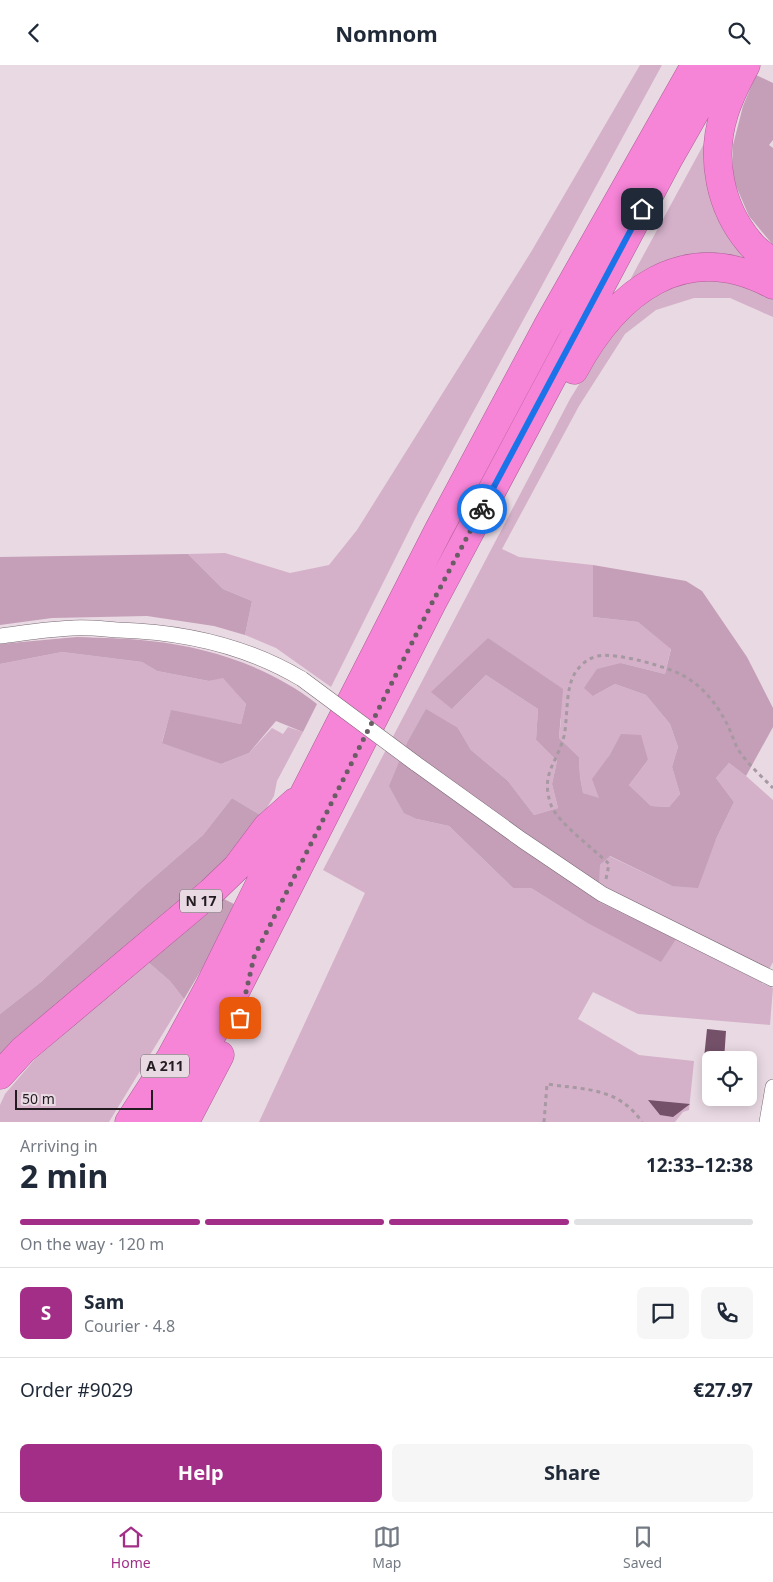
<!DOCTYPE html>
<meta charset="utf-8">
<style>
body{margin:0;font-family:"Noto Sans",sans-serif;background:#f6f6f7;color:#1f2937;height:100vh;display:flex;flex-direction:column;font-size:19px;white-space:nowrap}
*{box-sizing:border-box;margin:0}
p{font-size:16px;color:#747a83}
.icon{flex:none;width:28px;height:28px;fill:none;stroke:currentColor;stroke-width:2;stroke-linecap:round;stroke-linejoin:round}
.map{position:relative;height:1057px;overflow:hidden}
.panel{display:flex;flex-direction:column;background:#fff;flex:1}
.panel>*{flex:none}
.tools{position:absolute;left:702px;top:986px;display:grid;gap:10px}
.tools a{display:grid;place-items:center;width:55px;height:55px;border-radius:8px;background:#fff;box-shadow:0 2px 12px #0003;font-size:25px}
.scale{position:absolute;left:15px;bottom:12px;width:138px;box-sizing:border-box;padding-left:5px;border:2px solid #221c20;border-top:0;font-size:14px;line-height:18px;white-space:nowrap;color:#221c20;-webkit-text-stroke:4px #e9d9e3;paint-order:stroke}
.pin{position:absolute;display:grid;place-items:center;width:42px;height:42px;color:#fff;margin:-21px;border-radius:10px;box-shadow:0 2px 8px #0006}
.courier{position:absolute;display:grid;place-items:center;width:50px;height:50px;margin:-25px;border:4px solid #1a73e8;border-radius:50%;background:#fff;color:#222;box-shadow:0 1px 6px #0007}
.summary em{font-style:normal;font-weight:700}
.summary div{display:flex;flex-direction:column-reverse}
.summary{display:flex;align-items:center;justify-content:space-between;height:85px;padding:0 20px}
h1{font-size:32px;font-weight:700;line-height:38px}
.bar{display:grid;grid-template-columns:repeat(4,1fr);gap:8px 5px;align-content:center;height:60px;padding:0 20px}
.bar i{height:6px;border-radius:4px;background:#e0e1e3}
.bar .current{background:#a22e88}
.bar p{grid-column:span 4}
.line{display:flex;align-items:center;gap:12px;padding:0 20px;border-top:1px solid #e0e1e3}
.line div{flex:1}
.round{display:grid;place-items:center;flex:none;width:52px;height:52px;border-radius:8px;background:#f6f6f7}
.cta{display:flex;gap:10px;margin-top:auto;padding:10px 20px}
.cta a{flex:1;height:58px;border-radius:8px;background:#a22e88;color:#fff;font-size:20px;font-weight:700;line-height:58px;text-align:center}
.cta a+a{background:#f6f6f7;color:#1f2937}
header{display:flex;justify-content:space-between;align-items:center;height:65px;padding:0 20px;background:#fff;font-size:22px;font-weight:700}
.menu{display:flex;justify-content:space-around;align-items:center;height:70px;border-top:1px solid #e0e1e3;background:#fff;font-size:14px;color:#747a83}
.menu a{display:grid;justify-items:center;gap:2px}
.menu .current{color:#a22e88}
.map>svg:first-child{display:block}
.green{fill:#d4b1c9}
.forest{fill:#c59eb8}
.building{fill:#745169}
.lines{fill:none;stroke-linecap:round;stroke-linejoin:round}
.street-casing{stroke:#796b74;stroke-width:16}
.highway-casing{stroke:#ac6097;stroke-width:29}
.path{stroke:#a699a1;stroke-width:3;stroke-dasharray:4 4;stroke-linecap:butt}
.street{stroke:#fff;stroke-width:15}
.highway{stroke:#f684d7;stroke-width:28}
.street-bridge-casing{stroke:#796b74;stroke-width:16;stroke-linecap:butt}
.street-bridge{stroke:#fff;stroke-width:15}
.done{stroke:#685e64;stroke-width:5;stroke-dasharray:0 9}
.route{stroke:#1a73e8;stroke-width:6}
.labels{text-anchor:middle;stroke-width:5;stroke-linejoin:round;paint-order:stroke}
.shield{fill:#e9d9e3;stroke:#5e555a;stroke-width:1}
.shield-label{font-size:14px;font-weight:bold;fill:#221c20}
</style>
<header><svg class="icon" aria-label="back" viewBox="0 0 24 24"><path d="M15 5l-7 7 7 7"/></svg>Nomnom<svg class="icon" aria-label="search" viewBox="0 0 24 24"><circle cx="10" cy="10" r="6"/><path d="M15 15l6 6"/></svg></header>
<div class="map">
<svg width="773" height="1057" viewBox="0 0 773 1057">
<rect width="100%" height="100%" fill="#e9d9e3"/>
<path class="green" d="M 640,0 L 662,0 L 416,452 L 331,622 L 276,583 L 245,570 L 252,536 L 223,524 L 188,489 L 225,488 L 290,508 L 329,500 L 357,465 L 531,187 Z
M 706,75 L 753,190 L 746,201 L 635,216 L 631,213 Z
M 717,215 L 742,220 L 773,234 L 773,252 L 730,233 L 694,233 L 656,245 L 625,269 L 579,341 L 502,484 L 519,492 L 593,500 L 593,552 L 638,557 L 671,583 L 665,609 L 621,598 L 593,631 L 615,619 L 646,630 L 670,659 L 678,682 L 672,702 L 680,729 L 669,742 L 651,741 L 629,720 L 648,695 L 621,670 L 609,691 L 599,734 L 583,728 L 580,712 L 579,692 L 559,673 L 561,654 L 488,573 L 452,644 L 486,610 L 538,644 L 536,675 L 557,696 L 552,719 L 558,743 L 534,750 L 508,716 L 471,685 L 458,663 L 417,754 L 449,761 L 513,823 L 531,823 L 584,856 L 676,874 L 599,837 L 600,800 L 609,791 L 672,821 L 716,774 L 734,737 L 716,713 L 729,698 L 746,711 L 773,735 L 773,897 L 762,918 L 773,923 L 770,960 L 638,949 L 593,927 L 578,954 L 639,990 L 694,996 L 689,1045 L 683,1047 L 675,1057 L 259,1057 L 365,828 L 323,805 L 570,334 L 602,282 L 645,233 L 688,216 Z
M 62,587 L 142,597 L 157,606 L 209,616 L 223,612 L 246,639 L 241,659 L 171,646 L 162,677 L 221,699 L 249,688 L 272,663 L 283,669 L 288,662 L 303,667 L 277,716 L 274,731 L 262,751 L 232,733 L 203,770 L 143,822 L 41,917 L 0,949 L 0,599 Z
M 148,897 L 170,916 L 184,934 L 109,1057 L 0,1057 L 0,1040 L 5,1029 L 35,994 Z"/>
<path class="forest" d="M 756,10 L 773,18 L 773,75 L 769,80 L 773,83 L 773,180 L 749,151 L 733,114 L 733,80 L 743,41 Z
M 188,489 L 223,524 L 252,536 L 245,570 L 214,561 L 147,551 L 52,553 L 0,560 L 0,492 Z
M 593,500 L 686,516 L 702,526 L 747,592 L 773,643 L 773,662 L 746,711 L 729,698 L 716,713 L 734,737 L 716,774 L 698,823 L 672,821 L 610,791 L 600,800 L 599,837 L 676,874 L 661,897 L 584,856 L 531,823 L 513,823 L 449,761 L 417,754 L 404,748 L 389,721 L 407,678 L 426,644 L 458,663 L 471,685 L 508,716 L 534,750 L 558,743 L 552,719 L 557,696 L 536,675 L 538,644 L 486,610 L 452,644 L 431,627 L 488,573 L 563,624 L 559,673 L 579,692 L 580,712 L 583,728 L 599,733 L 592,714 L 609,691 L 621,669 L 641,670 L 648,695 L 629,720 L 651,741 L 669,742 L 680,729 L 672,702 L 678,682 L 670,659 L 646,630 L 615,619 L 593,631 L 584,623 L 597,604 L 621,598 L 665,609 L 671,584 L 638,557 L 593,552 Z
M 77,572 C 101,573 126,573 150,576 C 209,582 270,602 317,639 L 303,667 L 276,656 L 249,688 L 221,699 L 162,678 L 171,645 L 241,659 L 246,639 L 223,613 L 209,616 L 157,606 L 142,597 L 62,587 L 0,599 L 0,579 Z
M 232,733 L 262,751 L 204,822 L 0,996 L 0,949 L 41,917 L 143,822 L 203,770 Z
M 222,833 L 234,839 L 216,880 L 184,934 L 170,916 L 148,897 Z"/>
<path class="building" d="M 707,964 L 726,966 L 724,995 L 704,993 Z
M 648,1035 L 690,1039 L 673,1052 L 660,1050 Z"/>
<g class="lines">
<defs>
<path id="street" d="M 0,571 C 24,568 48,564 73,563 C 88,562 104,564 119,565 C 184,567 245,580 302,614
M 415,698 L 522,775 L 602,829 L 773,914
M 767,1057 L 773,1022"/>
<path id="highway" d="M 746,0 C 738,15 729,32 724,49 C 710,93 720,143 750,178 C 756,186 765,191 773,198
M 574,305 C 616,227 684,172 773,220
M 0,1010 L 23,985 L 211,827 L 237,802 L 267,762 L 295,737
M 129,1057 L 171,992 L 209,922 L 305,727 L 438,466 L 547,262 L 695,0
M 159,1057 L 221,955 L 432,538 L 669,93 L 722,0
M 185,1057 L 220,990"/>
</defs>
<use href="#street" class="street-casing"/>
<use href="#highway" class="highway-casing"/>
<path class="path" d="M 606,814 L 609,799 C 594,784 557,757 551,740 C 540,708 557,699 564,671 C 568,653 565,624 575,608 C 580,600 588,593 598,591 C 617,587 674,603 689,614 C 707,626 720,644 729,663 C 733,672 736,683 742,690 C 751,702 763,713 773,723
M 544,1057 L 547,1019 C 585,1025 618,1022 642,1057"/>
<use href="#street" class="street"/>
<use href="#highway" class="highway"/>
<defs>
<path id="street-bridge" d="M 302,614 L 415,698"/>
</defs>
<use href="#street-bridge" class="street-bridge-casing"/>
<use href="#street-bridge" class="street-bridge"/>
</g>
<g class="lines">
<path class="done" d="M 240,953 L 254,892 L 432,538 L 482,444"/>
<path class="route" d="M 482,444 L 642,144"/>
</g>
<g class="labels">
<g class="shield">
<rect x="180" y="824.5" width="42" height="23" rx="4"/>
<rect x="141" y="989.5" width="48" height="23" rx="4"/>
</g>
<g class="shield-label">
<text x="201" y="841">N 17</text>
<text x="165" y="1006">A 211</text>
</g>
</g>
</svg>
<div class="tools">
<a><svg class="icon" aria-label="locate" viewBox="0 0 24 24"><circle cx="12" cy="12" r="6"/><path d="M12 2v4M12 18v4M2 12h4M18 12h4"/></svg></a>
</div>
<div class="scale">50 m</div>
<div class="pin" style="left:240px;top:953px;background:#ea580c"><svg class="icon" aria-label="bag" viewBox="0 0 24 24"><path d="M5 8h14l-1 12H6zM9 8a3 3 0 0 1 6 0"/></svg></div>
<div class="pin" style="left:642px;top:144px;background:#1f2937"><svg class="icon" aria-label="home" viewBox="0 0 24 24"><path d="M3 11l9-7 9 7M6 9v11h12V9"/></svg></div>
<div class="courier" style="left:482px;top:444px"><svg class="icon" aria-label="bike" viewBox="0 0 24 24"><circle cx="6" cy="16" r="4"/><circle cx="18" cy="16" r="4"/><path d="M6 16l4-8h5l3 8M10 8l3 8H6M13 5h3"/></svg></div>
</div>
<section class="panel">
<div class="summary"><div><h1>2 min</h1><p>Arriving in</p></div><em>12:33–12:38</em></div>
<div class="bar"><i class="current"></i><i class="current"></i><i class="current"></i><i></i><p>On the way · 120 m</p></div>
<div class="line" style="height:90px"><b class="round" style="background:#a22e88;color:#fff">S</b><div><b>Sam</b><p>Courier · 4.8</p></div><a class="round"><svg class="icon" aria-label="chat" viewBox="0 0 24 24"><path d="M4 5h16v11H9l-5 4z"/></svg></a><a class="round"><svg class="icon" aria-label="phone" viewBox="0 0 24 24"><path d="M5 4h4l2 5-3 2q2 4 5 5l2-3 5 2v4C11 20 4 13 5 4z"/></svg></a></div>
<div class="line" style="height:65px"><div>Order #9029</div><b>€27.97</b></div>
<div class="cta"><a>Help</a><a>Share</a></div>
</section>
<nav class="menu">
<a class="current"><svg class="icon" aria-label="home" viewBox="0 0 24 24"><path d="M3 11l9-7 9 7M6 9v11h12V9"/></svg>Home</a>
<a><svg class="icon" aria-label="map" viewBox="0 0 24 24"><path d="M3 6l6-2 6 2 6-2v14l-6 2-6-2-6 2zM9 4v14M15 6v14"/></svg>Map</a>
<a><svg class="icon" aria-label="saved" viewBox="0 0 24 24"><path d="M7 4h10v16l-5-4-5 4z"/></svg>Saved</a>
</nav>
